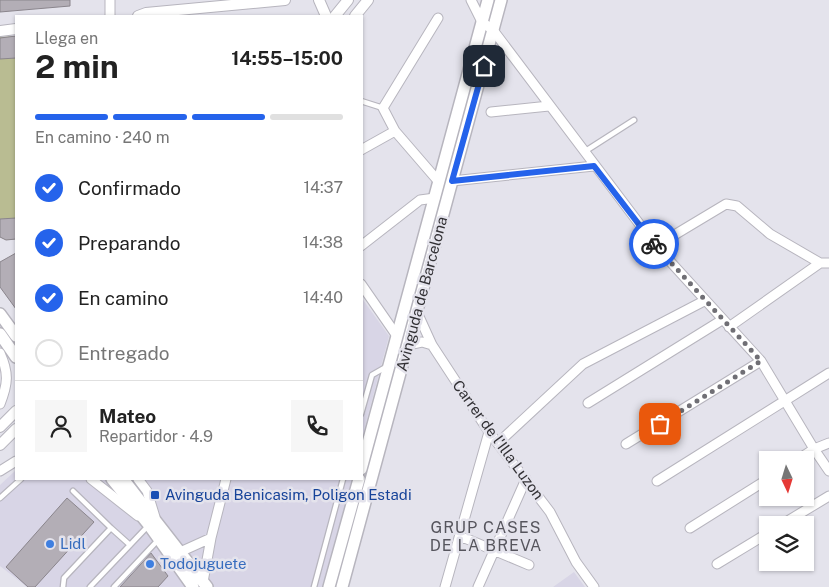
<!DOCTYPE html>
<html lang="es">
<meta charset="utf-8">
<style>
body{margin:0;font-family:"Public Sans",sans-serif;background:#f6f6f6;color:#222;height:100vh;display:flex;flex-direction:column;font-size:19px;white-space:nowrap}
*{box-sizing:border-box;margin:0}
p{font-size:16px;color:#767676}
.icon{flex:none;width:28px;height:28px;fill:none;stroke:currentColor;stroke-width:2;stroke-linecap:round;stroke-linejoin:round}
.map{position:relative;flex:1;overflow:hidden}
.sheet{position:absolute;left:15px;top:15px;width:348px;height:465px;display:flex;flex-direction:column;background:#fff;border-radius:0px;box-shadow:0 1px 4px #0004}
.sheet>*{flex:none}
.needle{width:32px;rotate:176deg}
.controls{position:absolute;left:759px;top:451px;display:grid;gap:10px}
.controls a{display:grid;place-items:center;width:55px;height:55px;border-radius:0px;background:#fff;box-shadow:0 1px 4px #0004;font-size:25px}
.pin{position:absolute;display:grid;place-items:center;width:42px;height:42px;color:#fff;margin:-21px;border-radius:10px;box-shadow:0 2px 8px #0006}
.courier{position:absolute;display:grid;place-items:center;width:50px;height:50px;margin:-25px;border:4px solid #2563eb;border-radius:50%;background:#fff;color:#222;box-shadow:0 1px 6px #0007}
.summary em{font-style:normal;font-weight:700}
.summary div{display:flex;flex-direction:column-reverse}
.summary{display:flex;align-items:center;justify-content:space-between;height:85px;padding:0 20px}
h1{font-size:32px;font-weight:700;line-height:38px}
.bar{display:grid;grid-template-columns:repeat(4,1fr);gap:8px 5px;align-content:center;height:60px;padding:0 20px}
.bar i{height:6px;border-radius:4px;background:#e0e0e0}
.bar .current{background:#2563eb}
.bar p{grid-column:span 4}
.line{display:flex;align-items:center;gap:12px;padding:0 20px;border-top:1px solid #e0e0e0}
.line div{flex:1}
.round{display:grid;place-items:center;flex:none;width:52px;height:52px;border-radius:0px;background:#f6f6f6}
ol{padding:0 20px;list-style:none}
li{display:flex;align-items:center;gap:15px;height:55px}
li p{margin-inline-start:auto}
li .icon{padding:5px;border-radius:50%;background:#2563eb;color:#fff;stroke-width:4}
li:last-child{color:#767676}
li i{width:28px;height:28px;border:2px solid #e0e0e0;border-radius:50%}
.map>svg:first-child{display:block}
.built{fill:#d8d5e6}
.green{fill:#b9bc92}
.building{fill:#b3aeb6;stroke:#8a858c}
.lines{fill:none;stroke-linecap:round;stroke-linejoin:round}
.service-casing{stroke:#b7b5be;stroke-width:7}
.minor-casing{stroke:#b7b5be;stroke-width:11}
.tertiary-casing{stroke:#b7b5be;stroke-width:12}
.secondary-casing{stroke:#b7b5be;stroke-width:14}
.service{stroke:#fff;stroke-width:4.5}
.minor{stroke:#fff;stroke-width:9}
.tertiary{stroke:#fff;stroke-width:10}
.secondary{stroke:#fff;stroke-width:11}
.done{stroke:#706f75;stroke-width:5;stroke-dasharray:0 9}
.route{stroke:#2563eb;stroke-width:6}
.transit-dot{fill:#1a4fb4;stroke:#e4e3ec;stroke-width:2}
.shop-dot{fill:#3f7fe0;stroke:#e4e3ec;stroke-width:2}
.labels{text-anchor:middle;stroke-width:5;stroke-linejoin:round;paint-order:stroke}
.street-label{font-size:15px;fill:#323135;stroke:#e4e3ec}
.transit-label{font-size:15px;fill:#164399;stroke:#e4e3ec;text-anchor:start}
.shop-label{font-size:15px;fill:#366cbe;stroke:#e4e3ec;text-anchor:start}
.neighbourhood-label{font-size:16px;letter-spacing:1px;fill:#56555d;stroke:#e4e3ec}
</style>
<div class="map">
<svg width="829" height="587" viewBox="0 0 829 587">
<rect width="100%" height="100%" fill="#e4e3ec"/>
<path class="built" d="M 361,297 L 389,336 L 361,442 Z
M 16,470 L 16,479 L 352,479 L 323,587 L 27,587 L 0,566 L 0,485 Z
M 574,572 L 585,587 L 553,587 Z"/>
<path class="green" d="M 16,36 L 16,239 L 6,240 L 0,237 L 0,37 Z"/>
<path class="building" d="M 0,0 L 70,0 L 70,6 L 0,12 Z
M 16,36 L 16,58 L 0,59 L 0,38 Z
M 16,218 L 16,239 L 6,240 L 0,237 L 0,219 Z
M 16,253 L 16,309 L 0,287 L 0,262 Z
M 67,498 L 94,522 L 35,587 L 28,587 L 6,567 Z
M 151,553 L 168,576 L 158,587 L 120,587 Z"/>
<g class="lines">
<defs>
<path id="service" d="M 361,101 L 383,108
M 584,152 L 634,120
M 361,414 L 372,375 L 386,367
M 73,491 L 111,528
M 0,498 L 21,479
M 63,587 L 64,578 L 111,528 L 130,545
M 90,587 L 148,526
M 114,587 L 159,539
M 314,587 L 343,479"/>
<path id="minor" d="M 110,0 L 110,16
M 471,0 L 482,22 L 493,30 L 656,246 L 761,361 L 814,449 L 829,471
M 438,18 L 383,108 L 395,131 L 439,182
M 491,112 L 549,106
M 361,150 L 395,131
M 452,181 L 594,166
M 361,246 L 420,200 L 435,198
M 656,246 L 726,204 L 737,206 L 770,234 L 820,263 L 829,263
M 361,284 L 397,336
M 417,312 L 432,345 L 489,432 L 550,512 L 576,562 L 594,587
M 729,327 L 820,263
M 408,345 L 422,342 L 432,345
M 0,353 C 9,373 8,384 0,404
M 588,403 L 722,320
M 498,443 L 583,364 L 704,301
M 626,444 L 761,361
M 797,460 L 814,449 L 829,443
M 0,471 L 16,461
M 91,479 L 138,516
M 138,479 L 147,491 L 155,517
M 657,481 L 829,373
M 781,525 L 829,496
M 690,528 L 768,479
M 460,536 L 529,565
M 180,552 L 211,538
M 717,564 L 768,533
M 203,582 L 211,538 L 226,479
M 445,587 L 489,432
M 478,587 L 526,479"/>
<path id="tertiary" d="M 319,0 L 326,16
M 138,16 L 146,13 L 285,0
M 335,16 L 348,0
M 355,16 L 368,0
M 0,31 L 16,29
M 0,427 L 16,411
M 0,445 L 16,429"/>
<path id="secondary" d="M 0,314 L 16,336
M 0,334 L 16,357
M 361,469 L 488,0
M 112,479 L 149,525 L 193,587
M 123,479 L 207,587
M 329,587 L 359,479
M 342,587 L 501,0"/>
</defs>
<use href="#service" class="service-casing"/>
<use href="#minor" class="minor-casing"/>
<use href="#tertiary" class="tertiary-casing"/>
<use href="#secondary" class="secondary-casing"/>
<use href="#service" class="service"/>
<use href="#minor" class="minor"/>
<use href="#tertiary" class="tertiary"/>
<use href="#secondary" class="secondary"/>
</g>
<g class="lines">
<path class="done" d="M 654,244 L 761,361 L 660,424"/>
<path class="route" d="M 484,66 L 452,181 L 594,166 L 654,244"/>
</g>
<rect class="transit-dot" x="150" y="490" width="10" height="10" rx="2.5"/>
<g class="shop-dot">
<circle cx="50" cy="544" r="5"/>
<circle cx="150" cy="564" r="5"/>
</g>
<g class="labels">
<g class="street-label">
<text transform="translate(422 294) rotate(-75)" y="5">Avinguda de Barcelona</text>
<text transform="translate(498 440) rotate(54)" y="5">Carrer de l'Illa Luzon</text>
</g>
<g class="transit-label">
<text x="165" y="500">Avinguda Benicasim, Poligon Estadi</text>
</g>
<g class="shop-label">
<text x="60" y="549">Lidl</text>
<text x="160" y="569">Todojuguete</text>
</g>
<g class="neighbourhood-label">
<text x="486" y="533">GRUP CASES<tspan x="486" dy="18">DE LA BREVA</tspan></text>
</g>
</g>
</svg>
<div class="controls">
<a><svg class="needle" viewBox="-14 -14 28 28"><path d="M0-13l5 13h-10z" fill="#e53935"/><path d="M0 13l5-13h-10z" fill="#767676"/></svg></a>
<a><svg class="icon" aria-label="layers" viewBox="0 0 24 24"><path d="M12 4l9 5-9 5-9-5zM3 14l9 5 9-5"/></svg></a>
</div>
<div class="pin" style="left:660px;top:424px;background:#ea580c"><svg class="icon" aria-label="bag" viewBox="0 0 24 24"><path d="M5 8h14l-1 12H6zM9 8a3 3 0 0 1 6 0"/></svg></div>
<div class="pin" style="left:484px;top:66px;background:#1f2937"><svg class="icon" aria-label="home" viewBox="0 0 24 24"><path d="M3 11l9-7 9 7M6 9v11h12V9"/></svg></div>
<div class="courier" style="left:654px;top:244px"><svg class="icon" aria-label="bike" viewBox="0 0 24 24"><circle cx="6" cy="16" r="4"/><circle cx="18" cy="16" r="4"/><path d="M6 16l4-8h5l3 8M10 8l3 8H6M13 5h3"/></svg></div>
<section class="sheet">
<div class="summary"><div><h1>2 min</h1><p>Llega en</p></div><em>14:55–15:00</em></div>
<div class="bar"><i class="current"></i><i class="current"></i><i class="current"></i><i></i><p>En camino · 240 m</p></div>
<ol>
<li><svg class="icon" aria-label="check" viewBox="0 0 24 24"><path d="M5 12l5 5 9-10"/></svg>Confirmado<p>14:37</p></li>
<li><svg class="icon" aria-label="check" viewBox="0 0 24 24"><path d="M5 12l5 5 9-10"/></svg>Preparando<p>14:38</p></li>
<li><svg class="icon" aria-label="check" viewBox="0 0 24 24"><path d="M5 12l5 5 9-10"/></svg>En camino<p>14:40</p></li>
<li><i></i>Entregado</li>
</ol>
<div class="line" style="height:90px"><a class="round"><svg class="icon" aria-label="person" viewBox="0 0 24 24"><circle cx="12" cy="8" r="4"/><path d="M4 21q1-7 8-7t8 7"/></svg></a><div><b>Mateo</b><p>Repartidor · 4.9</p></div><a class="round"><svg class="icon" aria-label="phone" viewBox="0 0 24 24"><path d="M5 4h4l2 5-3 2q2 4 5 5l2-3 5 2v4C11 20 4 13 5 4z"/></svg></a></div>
</section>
</div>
